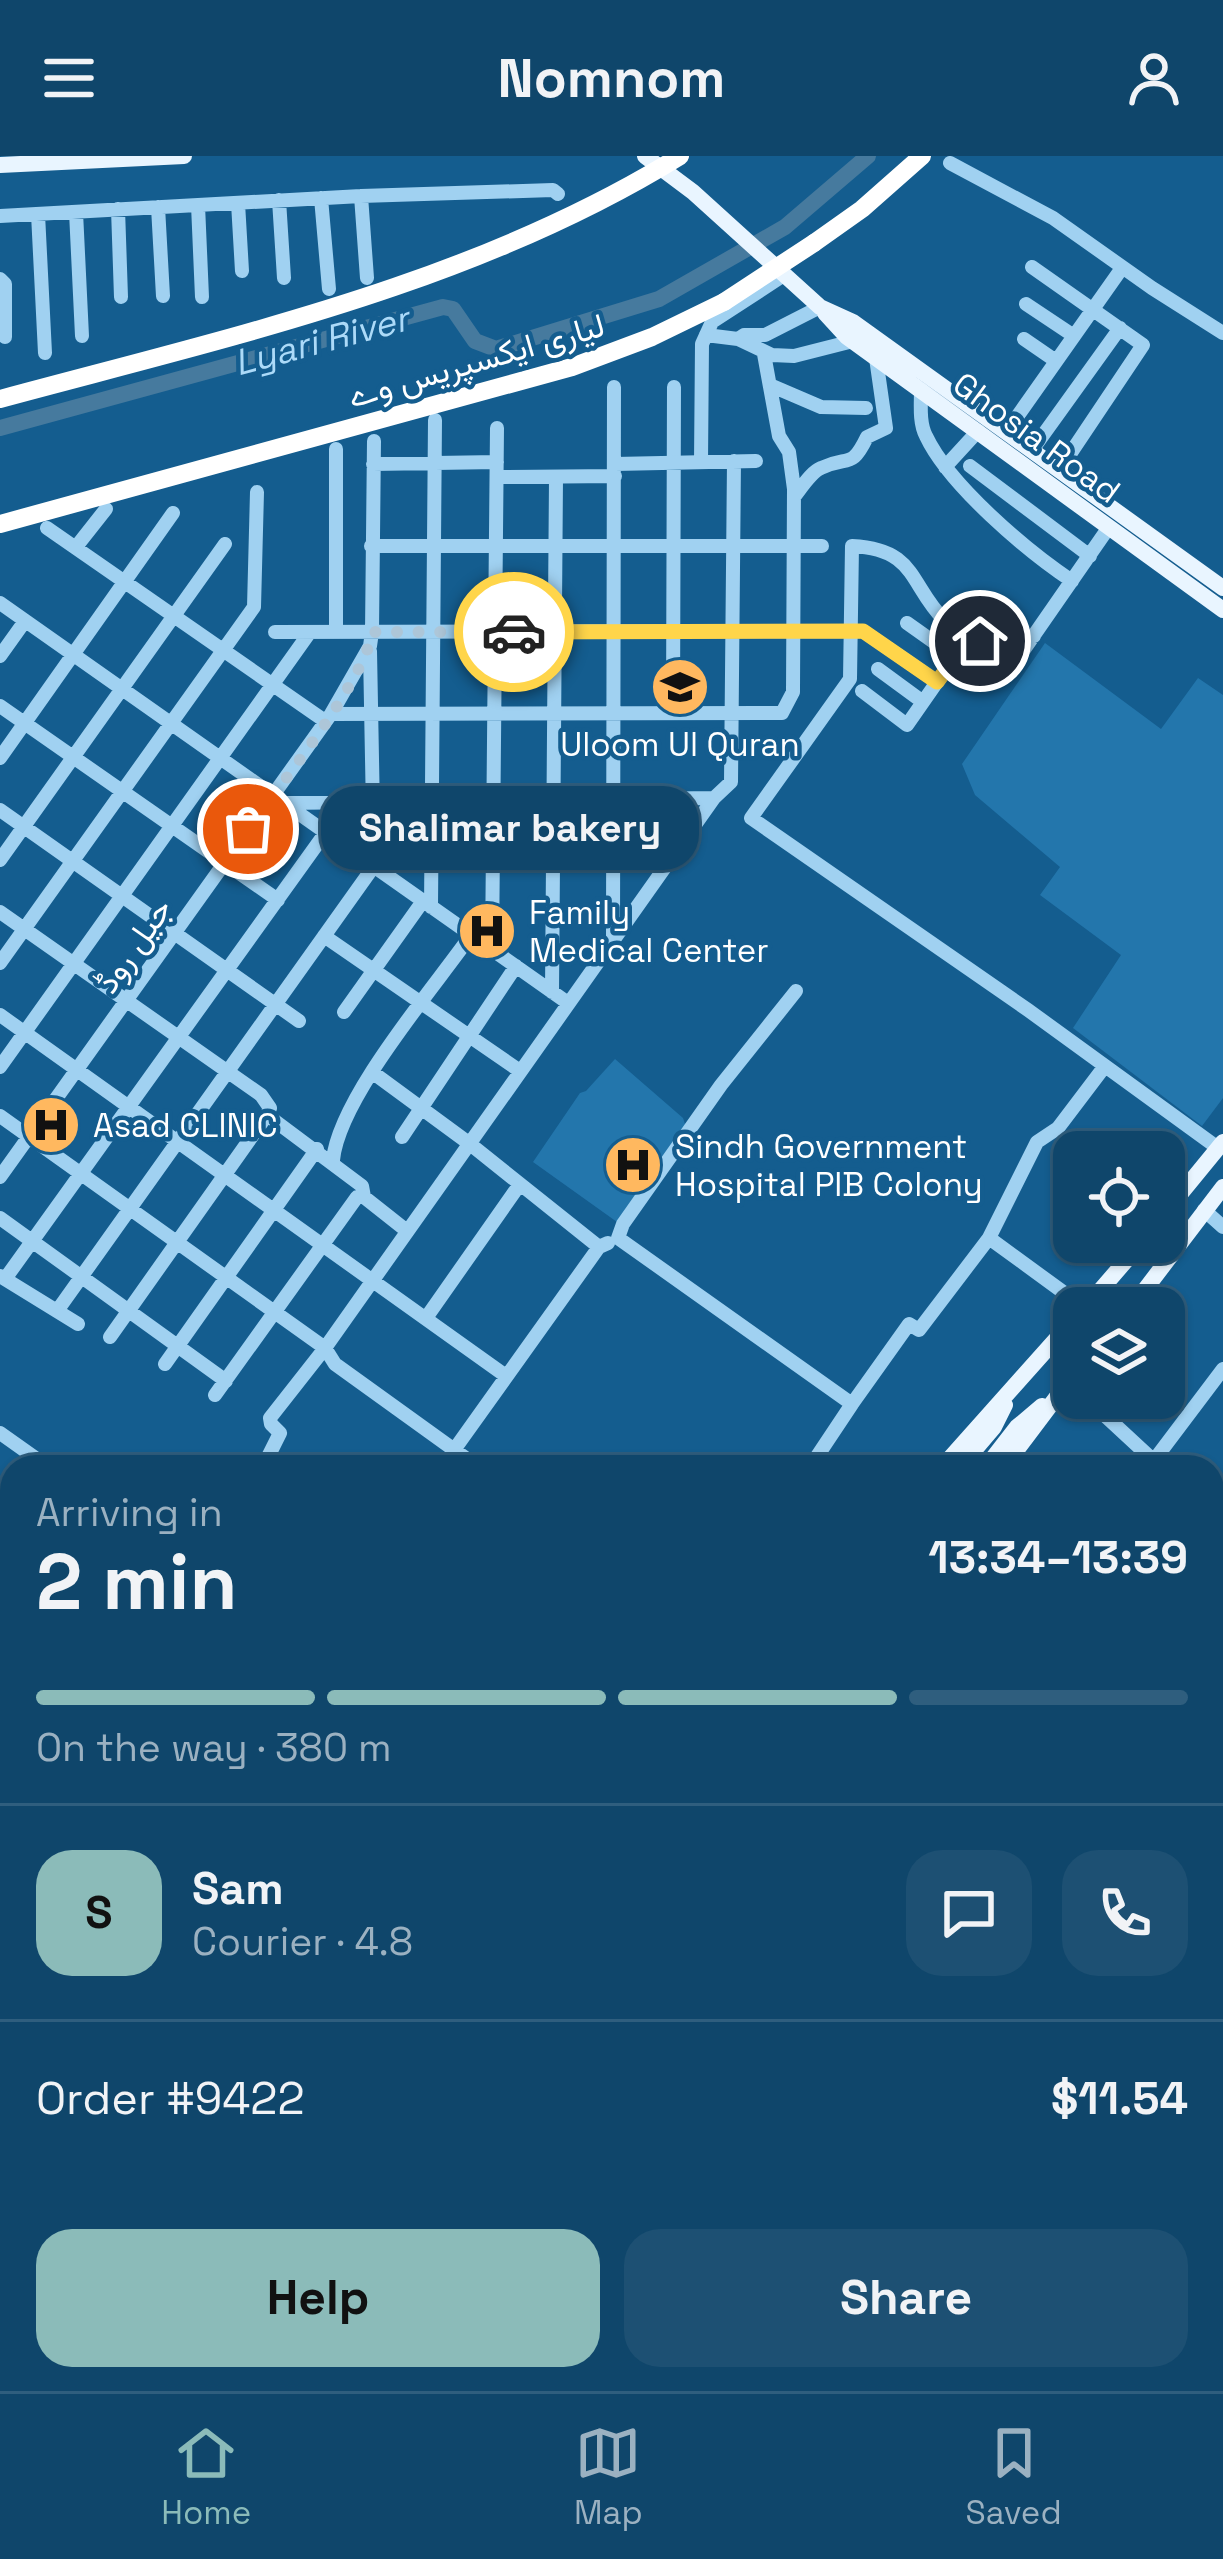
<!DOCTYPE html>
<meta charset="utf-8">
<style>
body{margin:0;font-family:"Space Grotesk",Vazirmatn,sans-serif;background:#1d5073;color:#f1f3f6;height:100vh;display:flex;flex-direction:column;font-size:45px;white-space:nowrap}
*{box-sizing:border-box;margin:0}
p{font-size:39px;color:#9bb1c1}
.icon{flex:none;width:66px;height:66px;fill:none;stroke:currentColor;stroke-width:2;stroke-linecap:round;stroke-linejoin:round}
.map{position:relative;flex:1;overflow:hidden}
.sheet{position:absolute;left:0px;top:1299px;width:1224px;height:936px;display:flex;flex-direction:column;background:#0f466b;border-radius:36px 36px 0 0;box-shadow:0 3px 9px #0004,0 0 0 3px #2f5e7e}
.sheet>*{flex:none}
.fabs{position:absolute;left:1053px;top:975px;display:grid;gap:24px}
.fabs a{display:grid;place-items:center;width:132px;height:132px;border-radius:24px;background:#0f466b;box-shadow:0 3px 9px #0004,0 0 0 3px #2f5e7e;font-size:60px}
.pin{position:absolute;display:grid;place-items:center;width:102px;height:102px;color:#fff;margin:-51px;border:6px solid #fff;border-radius:50%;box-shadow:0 3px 12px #0007}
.courier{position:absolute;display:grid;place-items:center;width:120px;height:120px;margin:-60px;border:9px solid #ffd54a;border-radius:50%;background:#fff;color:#222;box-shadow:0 3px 15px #0007}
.bubble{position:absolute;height:84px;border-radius:36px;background:#0f466b;box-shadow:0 3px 9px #0004,0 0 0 3px #2f5e7e;font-size:39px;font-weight:700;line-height:84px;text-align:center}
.head em{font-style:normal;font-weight:700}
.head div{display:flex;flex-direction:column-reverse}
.head{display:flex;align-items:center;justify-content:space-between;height:204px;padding:0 36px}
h1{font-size:78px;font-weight:700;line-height:90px}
.bar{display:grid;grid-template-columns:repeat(4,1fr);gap:18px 12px;align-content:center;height:144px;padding:0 36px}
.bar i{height:15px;border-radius:9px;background:#2f5e7e}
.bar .on{background:#8bbbb9}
.bar p{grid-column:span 4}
.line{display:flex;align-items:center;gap:30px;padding:0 36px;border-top:3px solid #2f5e7e}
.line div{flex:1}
.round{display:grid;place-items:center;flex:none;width:126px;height:126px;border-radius:36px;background:#1d5073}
.action{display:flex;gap:24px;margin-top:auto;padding:24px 36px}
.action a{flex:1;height:138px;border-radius:36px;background:#8bbbb9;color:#111;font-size:48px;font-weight:700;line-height:138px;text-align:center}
.action a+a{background:#1d5073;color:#f1f3f6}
header{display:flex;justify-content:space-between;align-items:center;height:156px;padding:0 36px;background:#0f466b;font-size:54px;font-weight:700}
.tab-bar{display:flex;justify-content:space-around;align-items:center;height:168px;border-top:3px solid #2f5e7e;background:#0f466b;font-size:33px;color:#9bb1c1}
.tab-bar a{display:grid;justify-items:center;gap:6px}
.tab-bar .on{color:#8bbbb9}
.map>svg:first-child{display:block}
.green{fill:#2376ac}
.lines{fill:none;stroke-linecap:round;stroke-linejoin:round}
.river{stroke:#467a9e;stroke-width:16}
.minor{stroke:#a0d1f1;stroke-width:14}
.major{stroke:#e9f5ff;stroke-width:16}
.highway{stroke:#fff;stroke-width:18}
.highway-bridge{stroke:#fff;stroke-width:18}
.done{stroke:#adc6d8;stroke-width:12;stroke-dasharray:0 21.6}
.route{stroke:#ffd54a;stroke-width:15}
.labels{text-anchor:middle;stroke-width:9;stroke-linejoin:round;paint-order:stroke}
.street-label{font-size:33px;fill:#fff;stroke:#145d8f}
.poi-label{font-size:33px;fill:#fff;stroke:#145d8f;text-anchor:start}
.water-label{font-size:36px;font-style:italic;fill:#acdaf8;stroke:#145d8f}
</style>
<header><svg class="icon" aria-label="menu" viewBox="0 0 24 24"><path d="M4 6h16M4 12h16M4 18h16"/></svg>Nomnom<svg class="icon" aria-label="person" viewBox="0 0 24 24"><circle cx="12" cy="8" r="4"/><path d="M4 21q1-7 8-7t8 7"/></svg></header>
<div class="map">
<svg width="1223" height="2235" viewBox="0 0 1223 2235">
<rect width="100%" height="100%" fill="#145d8f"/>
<path class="green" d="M 1045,487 L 1161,573 L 1198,522 L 1223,539 L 1223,942 L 1202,970 L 1073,872 L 1121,799 L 1040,739 L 1060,711 L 975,639 L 962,608 Z
M 615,903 L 683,962 L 686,971 L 617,1066 L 533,1006 L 580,937 L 586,935 Z"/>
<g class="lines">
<path class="river" d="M 0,272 L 443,151 L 453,153 L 475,185 L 496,193 L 659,143 L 785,71 L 868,0"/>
<path class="minor" d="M 950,7 L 1053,62 L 1152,132 L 1223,177
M 361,40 L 367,122
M 321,42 L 329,133
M 279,44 L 284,122
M 238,47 L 242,115
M 198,49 L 202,141
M 158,51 L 163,140
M 118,53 L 121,141
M 76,56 L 82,180
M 38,58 L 45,197
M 0,60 L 361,40 L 553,34 L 558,38
M 1032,111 L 1143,189 L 1060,313
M 0,123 L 5,128 L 5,181
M 1026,148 L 1074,180
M 706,179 L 738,183 L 772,199 L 794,200 L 853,185
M 738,183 L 744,179 L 765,179 L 820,151
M 1024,183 L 1056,205
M 772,230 L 821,251 L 866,252
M 921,234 C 921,248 919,267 926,280 C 949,329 1027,395 1072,425
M 1007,275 L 1122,112
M 336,293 L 336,476
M 1033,293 L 1120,172
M 701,306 L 702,188 L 712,166 L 784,119
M 373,308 L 497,306
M 615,308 L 756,305
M 970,310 L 1090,400
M 945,311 L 978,275
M 497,321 L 615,320
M 794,341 C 802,331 811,316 821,312 C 849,299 851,314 867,281 L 886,272 L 876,202
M 47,372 L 325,565
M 371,390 L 822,390
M 76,391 L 106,353
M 0,447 L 568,847
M 907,467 L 955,501
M 275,476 L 863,475 L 937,526 L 970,481 L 1001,486 L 1034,480
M 969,483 C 961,477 952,472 945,465 C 909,429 917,393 852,390 L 850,523 L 751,662 L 1028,854 L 1218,992
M 0,500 L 25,465
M 1014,508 L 1109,371
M 878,513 L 923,546
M 862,535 L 907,569 L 937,526
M 0,550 L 278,744
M 673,557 L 674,231
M 331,558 L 782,557 L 793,536 L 794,333 L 789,296 L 779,280 L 764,198
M 0,602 L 173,357
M 284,647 L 714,642
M 0,654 L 299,865
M 674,698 L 674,643
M 0,704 L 225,388
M 431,751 L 435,264
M 0,756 L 261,939 L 270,952 L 267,959 L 362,1030 L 364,1041 L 407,1075
M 324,780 L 520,915
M 613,784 L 614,231
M 492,794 L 497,272
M 0,807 L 254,451 L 257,336
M 796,835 L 721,929 L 623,1068 L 618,1082 L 852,1248 L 909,1168 L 919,1174 L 989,1082 L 1037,986 L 1058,972 L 1105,910
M 552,836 L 556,322
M 344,856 L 423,745
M 0,859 L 506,1220
M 0,911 L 310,476
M 372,916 L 470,988 L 599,1091
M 0,960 L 325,1192 L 335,1208 L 478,1311
M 402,981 L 516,810
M 333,1004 C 339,942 433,833 471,779
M 0,1021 L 331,558 L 370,490 L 372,476 L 374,285
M 1204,1054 L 1223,1071
M 0,1062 L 226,1225
M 989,1082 L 1085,1152
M 0,1120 L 78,1168
M 5,1123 L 326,676
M 57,1155 L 374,710 L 370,495
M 426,1162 L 520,1028
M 110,1181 L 267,959
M 165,1208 L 317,993
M 215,1239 L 357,1041 L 364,1041
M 1086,1242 L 1154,1305
M 0,1277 L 48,1311
M 454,1294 L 599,1091 L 608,1087
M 263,1311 L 280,1277 L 271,1268 L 270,1262 L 325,1192 L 714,642 L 731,626 L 734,305
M 399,1311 L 401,1311
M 810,1311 L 852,1248
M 1149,1311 L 1223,1213
M 1212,1457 L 1223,1455
M 1212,1748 L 1223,1734
M 0,1767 L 12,1764
M 1212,1874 L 1223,1857
M 1212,1928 L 1223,1936
M 0,2021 L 12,2006
M 0,2043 L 12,2052
M 1212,2060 L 1223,2068
M 0,2100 L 12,2109
M 1212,2156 L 1223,2139
M 1212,2176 L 1223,2183
M 0,2185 L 12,2169
M 1212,2188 L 1223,2195
M 80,2223 L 95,2235
M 161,2223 L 177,2235
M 464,2223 L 481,2235
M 666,2223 L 683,2235
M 941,2223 L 960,2235
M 1080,2223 L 1099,2235
M 539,2235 L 547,2223
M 742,2235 L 751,2223
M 839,2235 L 849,2223
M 970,2235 L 979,2223
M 1158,2235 L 1166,2223"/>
<path class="major" d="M 645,0 L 693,36 L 820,151 L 853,166 L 1223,432
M 0,9 L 184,0
M 825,157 L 847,181 L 1223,454
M 1164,1058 L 1223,986
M 1085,1152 L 1142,1086
M 1131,1152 L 1223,1031
M 942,1311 L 1074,1163
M 960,1311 L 994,1271 L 1005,1249
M 986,1311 L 1017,1271 L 1042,1250
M 1004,1311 L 1074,1218
M 1212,1573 L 1223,1571
M 1212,1586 L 1223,1584
M 0,1925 L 12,1933
M 0,1941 L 12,1949
M 0,1955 L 12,1964
M 0,1970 L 12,1979
M 379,2223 L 396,2235
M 407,2223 L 424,2235
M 429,2223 L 446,2235
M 192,2235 L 210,2223
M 230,2235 L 251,2223
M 268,2235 L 290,2223
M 335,2235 L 339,2223
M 348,2235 L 354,2223"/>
<path class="highway" d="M 814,87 L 862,53 L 922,0
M 0,368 L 572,211 L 652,181 L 724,146"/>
<path class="highway-bridge" d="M 724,146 L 814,87
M 0,243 C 233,180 473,128 680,0"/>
</g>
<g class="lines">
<path class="done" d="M 248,673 C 280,629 365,525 372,476 L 514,476"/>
<path class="route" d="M 514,476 L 863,475 L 937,526 L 970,481 L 980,485"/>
</g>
<defs>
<symbol id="university-disc" viewBox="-11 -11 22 22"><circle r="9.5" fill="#ffb85f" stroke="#145d8f"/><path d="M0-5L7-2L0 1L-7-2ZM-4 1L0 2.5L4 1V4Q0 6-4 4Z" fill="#111"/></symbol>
<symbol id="hospital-disc" viewBox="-11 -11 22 22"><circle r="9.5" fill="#ffb85f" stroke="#145d8f"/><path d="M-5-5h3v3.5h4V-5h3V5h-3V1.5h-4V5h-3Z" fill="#111"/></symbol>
</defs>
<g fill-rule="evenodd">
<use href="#university-disc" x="647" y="498" width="66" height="66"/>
<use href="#hospital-disc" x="454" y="742" width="66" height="66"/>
<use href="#hospital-disc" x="18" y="936" width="66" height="66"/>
<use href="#hospital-disc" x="600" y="976" width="66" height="66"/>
</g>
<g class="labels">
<g class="street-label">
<text transform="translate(476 204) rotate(-16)" y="12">لیاری ایکسپریس وے</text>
<text transform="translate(1037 281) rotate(36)" y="12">Ghosia Road</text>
<text transform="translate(133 789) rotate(-55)" y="12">جیل روڈ</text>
</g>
<g class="poi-label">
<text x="680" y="600" text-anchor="middle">Uloom Ul Quran</text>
<text x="529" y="768">Family<tspan x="529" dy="38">Medical Center</tspan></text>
<text x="93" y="981">Asad CLINIC</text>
<text x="675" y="1002">Sindh Government<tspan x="675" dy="38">Hospital PIB Colony</tspan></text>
</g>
<g class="water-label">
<text transform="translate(321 184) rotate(-15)" y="13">Lyari River</text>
</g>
</g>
</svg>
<div class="fabs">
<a><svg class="icon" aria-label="locate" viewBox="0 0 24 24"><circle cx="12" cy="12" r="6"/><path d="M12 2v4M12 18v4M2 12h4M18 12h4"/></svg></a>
<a><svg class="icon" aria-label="layers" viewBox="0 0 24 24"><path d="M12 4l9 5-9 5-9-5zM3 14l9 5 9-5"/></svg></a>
</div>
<div class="pin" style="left:248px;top:673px;background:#ea580c"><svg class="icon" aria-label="bag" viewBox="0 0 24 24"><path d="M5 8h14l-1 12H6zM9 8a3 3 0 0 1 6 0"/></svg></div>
<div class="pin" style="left:980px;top:485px;background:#1f2937"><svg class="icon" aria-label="home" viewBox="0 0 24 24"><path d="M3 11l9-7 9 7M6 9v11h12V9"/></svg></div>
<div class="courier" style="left:514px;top:476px"><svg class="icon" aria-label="car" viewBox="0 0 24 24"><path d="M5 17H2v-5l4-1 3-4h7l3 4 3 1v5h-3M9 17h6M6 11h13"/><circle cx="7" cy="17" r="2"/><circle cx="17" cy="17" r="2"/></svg></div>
<div class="bubble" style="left:321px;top:630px;width:378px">Shalimar bakery</div>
<section class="sheet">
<div class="head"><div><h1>2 min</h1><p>Arriving in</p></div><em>13:34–13:39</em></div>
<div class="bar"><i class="on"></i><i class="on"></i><i class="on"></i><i></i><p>On the way · 380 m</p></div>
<div class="line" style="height:216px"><b class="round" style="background:#8bbbb9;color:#111">S</b><div><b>Sam</b><p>Courier · 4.8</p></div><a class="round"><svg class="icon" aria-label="chat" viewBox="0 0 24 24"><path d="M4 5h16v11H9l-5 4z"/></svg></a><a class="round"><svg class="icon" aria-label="phone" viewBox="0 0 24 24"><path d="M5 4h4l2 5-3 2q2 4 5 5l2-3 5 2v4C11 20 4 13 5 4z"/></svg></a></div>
<div class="line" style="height:156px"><div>Order #9422</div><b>$11.54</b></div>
<div class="action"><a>Help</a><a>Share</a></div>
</section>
</div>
<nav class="tab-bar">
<a class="on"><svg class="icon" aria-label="home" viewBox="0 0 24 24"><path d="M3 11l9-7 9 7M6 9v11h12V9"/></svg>Home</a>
<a><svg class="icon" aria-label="map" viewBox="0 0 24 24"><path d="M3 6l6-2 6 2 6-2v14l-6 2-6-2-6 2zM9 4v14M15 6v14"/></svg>Map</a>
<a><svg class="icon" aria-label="saved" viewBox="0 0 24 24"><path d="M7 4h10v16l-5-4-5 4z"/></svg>Saved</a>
</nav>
